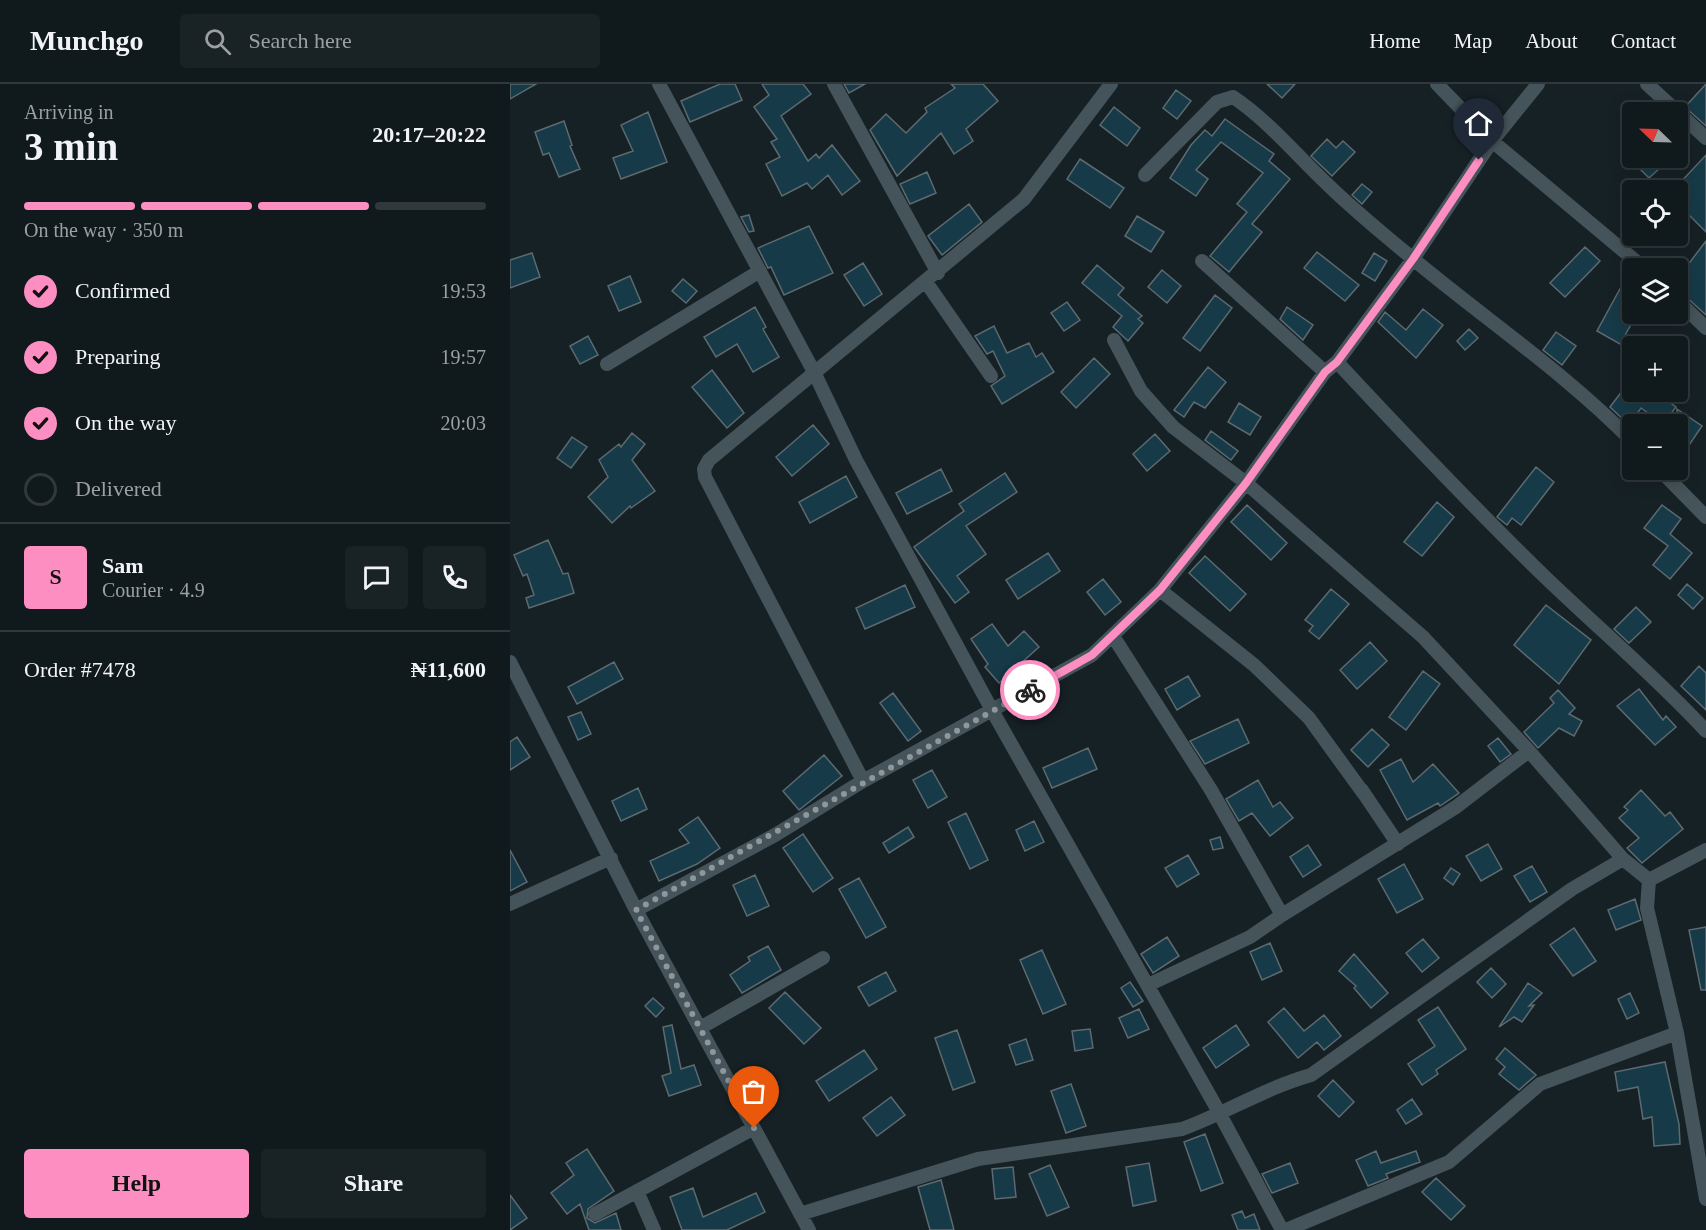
<!DOCTYPE html>
<meta charset="utf-8">
<style>
body{margin:0;font-family:"Times New Roman",serif;background:#192225;color:#f1f3f6;height:100vh;display:flex;flex-direction:column;font-size:22px;white-space:nowrap}
*{box-sizing:border-box;margin:0}
p{font-size:20px;color:#9ca0a3}
.icon{flex:none;width:33px;height:33px;fill:none;stroke:currentColor;stroke-width:2;stroke-linecap:round;stroke-linejoin:round}
.map{position:relative;flex:1;overflow:hidden}
.side{display:flex;flex-direction:column;background:#10191c;width:510px}
.side>*{flex:none}
.needle{width:39px;rotate:293deg}
.fabs{position:absolute;left:1112px;top:18px;display:grid;gap:12px}
.fabs a{display:grid;place-items:center;width:66px;height:66px;border-radius:6px;background:#10191c;box-shadow:0 3px 15px #0003,0 0 0 2px #30383b;font-size:30px}
.pin{position:absolute;display:grid;place-items:center;width:51px;height:51px;color:#fff;margin:-62px -26px;border-radius:50% 50% 50% 0;rotate:-45deg;box-shadow:0 0 6px #0007}
.pin .icon{rotate:45deg}
.courier{position:absolute;display:grid;place-items:center;width:60px;height:60px;margin:-30px;border:4px solid #fd8ec1;border-radius:50%;background:#fff;color:#222;box-shadow:0 2px 8px #0007}
.head em{font-style:normal;font-weight:700}
.head div{display:flex;flex-direction:column-reverse}
.head{display:flex;align-items:center;justify-content:space-between;height:102px;padding:0 24px}
h1{font-size:39px;font-weight:700;line-height:45px}
.bar{display:grid;grid-template-columns:repeat(4,1fr);gap:9px 6px;align-content:center;height:72px;padding:0 24px}
.bar i{height:8px;border-radius:4px;background:#30383b}
.bar .on{background:#fd8ec1}
.bar p{grid-column:span 4}
.line{display:flex;align-items:center;gap:15px;padding:0 24px;border-top:2px solid #30383b}
.line div{flex:1}
.round{display:grid;place-items:center;flex:none;width:63px;height:63px;border-radius:6px;background:#192225}
ol{padding:0 24px;list-style:none}
li{display:flex;align-items:center;gap:18px;height:66px}
li p{margin-inline-start:auto}
li .icon{padding:6px;border-radius:50%;background:#fd8ec1;color:#111;stroke-width:4}
li:last-child{color:#9ca0a3}
li i{width:33px;height:33px;border:3px solid #30383b;border-radius:50%}
.action{display:flex;gap:12px;margin-top:auto;padding:12px 24px}
.action a{flex:1;height:69px;border-radius:6px;background:#fd8ec1;color:#111;font-size:24px;font-weight:700;line-height:69px;text-align:center}
.action a+a{background:#192225;color:#f1f3f6}
header{display:flex;align-items:center;gap:36px;box-sizing:border-box;height:84px;padding:0 30px;background:#10191c;border-bottom:2px solid #30383b}
header strong{font-size:28px}
nav{display:flex;gap:33px;margin-inline-start:auto;font-size:21px}
.search{width:420px;height:54px;background:#192225;display:flex;align-items:center;gap:15px;box-sizing:border-box;padding:0 21px;border-radius:6px;color:#9ca0a3;font-size:22px}
main{display:flex;flex:1;min-height:0}
.map>svg:first-child{display:block}
.building{fill:#173a48;stroke:#5d6a6f;stroke-width:1.5}
.lines{fill:none;stroke-linecap:round;stroke-linejoin:round}
.minor{stroke:#45545a;stroke-width:14}
.done{stroke:#8f979c;stroke-width:6;stroke-dasharray:0 10.8}
.route{stroke:#fd8ec1;stroke-width:8}
</style>
<header>
<strong>Munchgo</strong>
<div class="search"><svg class="icon" aria-label="search" viewBox="0 0 24 24"><circle cx="10" cy="10" r="6"/><path d="M15 15l6 6"/></svg>Search here</div>
<nav><a>Home</a><a>Map</a><a>About</a><a>Contact</a></nav>
</header>
<main>
<section class="side">
<div class="head"><div><h1>3 min</h1><p>Arriving in</p></div><em>20:17–20:22</em></div>
<div class="bar"><i class="on"></i><i class="on"></i><i class="on"></i><i></i><p>On the way · 350 m</p></div>
<ol>
<li><svg class="icon" aria-label="check" viewBox="0 0 24 24"><path d="M5 12l5 5 9-10"/></svg>Confirmed<p>19:53</p></li>
<li><svg class="icon" aria-label="check" viewBox="0 0 24 24"><path d="M5 12l5 5 9-10"/></svg>Preparing<p>19:57</p></li>
<li><svg class="icon" aria-label="check" viewBox="0 0 24 24"><path d="M5 12l5 5 9-10"/></svg>On the way<p>20:03</p></li>
<li><i></i>Delivered</li>
</ol>
<div class="line" style="height:108px"><b class="round" style="background:#fd8ec1;color:#111">S</b><div><b>Sam</b><p>Courier · 4.9</p></div><a class="round"><svg class="icon" aria-label="chat" viewBox="0 0 24 24"><path d="M4 5h16v11H9l-5 4z"/></svg></a><a class="round"><svg class="icon" aria-label="phone" viewBox="0 0 24 24"><path d="M5 4h4l2 5-3 2q2 4 5 5l2-3 5 2v4C11 20 4 13 5 4z"/></svg></a></div>
<div class="line" style="height:78px"><div>Order #7478</div><b>₦11,600</b></div>
<div class="action"><a>Help</a><a>Share</a></div>
</section>
<div class="map">
<svg width="1196" height="1146" viewBox="0 0 1196 1146">
<rect width="100%" height="100%" fill="#162126"/>
<path class="building" d="M 0,0 L 26,0 L 0,15 Z
M 210,0 L 225,0 L 232,16 L 180,38 L 171,17 Z
M 252,0 L 293,0 L 301,10 L 271,32 L 298,77 L 306,70 L 309,74 L 322,61 L 350,97 L 332,111 L 318,91 L 302,105 L 297,99 L 272,112 L 256,80 L 270,73 L 261,58 L 267,55 L 244,23 L 259,11 Z
M 334,0 L 355,0 L 339,9 Z
M 441,0 L 473,0 L 488,17 L 456,45 L 463,57 L 444,70 L 431,49 L 387,92 L 360,46 L 376,30 L 396,49 L 417,28 L 415,24 L 445,4 Z
M 757,0 L 785,0 L 772,14 Z
M 1196,0 L 1196,42 L 1175,23 Z
M 666,6 L 681,17 L 667,35 L 653,24 Z
M 604,23 L 630,44 L 617,62 L 590,41 Z
M 138,28 L 157,78 L 111,95 L 103,74 L 123,67 L 111,41 Z
M 715,35 L 764,70 L 759,77 L 780,95 L 742,140 L 752,148 L 719,188 L 700,172 L 737,128 L 727,120 L 753,89 L 711,58 L 686,86 L 698,95 L 686,112 L 660,94 L 681,61 L 695,46 L 702,52 Z
M 54,37 L 62,61 L 60,62 L 70,85 L 49,93 L 39,69 L 33,71 L 25,48 Z
M 817,55 L 826,64 L 833,57 L 845,68 L 822,92 L 801,72 Z
M 1196,71 L 1196,148 L 1167,119 L 1167,102 Z
M 1119,74 L 1161,74 L 1139,94 Z
M 570,75 L 614,104 L 600,124 L 557,95 Z
M 417,88 L 426,109 L 400,120 L 390,100 Z
M 852,100 L 862,108 L 852,120 L 842,111 Z
M 459,120 L 472,138 L 432,171 L 418,152 Z
M 239,131 L 244,147 L 239,148 L 231,133 Z
M 627,132 L 654,148 L 641,168 L 615,152 Z
M 299,142 L 323,189 L 274,211 L 261,183 L 258,184 L 248,164 Z
M 1196,157 L 1196,231 L 1173,210 L 1167,207 L 1167,195 Z
M 1075,163 L 1090,177 L 1055,213 L 1040,199 Z
M 807,168 L 849,201 L 835,217 L 794,184 Z
M 22,169 L 30,193 L 0,204 L 0,176 Z
M 864,169 L 877,177 L 865,197 L 852,189 Z
M 353,179 L 372,210 L 354,222 L 334,191 Z
M 587,181 L 614,204 L 608,211 L 632,232 L 628,235 L 633,239 L 618,257 L 603,243 L 612,232 L 572,199 Z
M 652,186 L 671,202 L 657,219 L 638,203 Z
M 120,192 L 131,218 L 109,227 L 98,202 Z
M 173,195 L 187,207 L 176,219 L 162,207 Z
M 1111,203 L 1122,209 L 1122,230 L 1127,230 L 1110,260 L 1087,247 Z
M 705,211 L 722,224 L 690,267 L 673,254 Z
M 557,218 L 570,236 L 554,247 L 541,229 Z
M 245,223 L 256,243 L 253,245 L 269,273 L 243,288 L 227,260 L 206,273 L 194,253 Z
M 777,223 L 803,241 L 793,256 L 770,235 Z
M 913,225 L 933,241 L 906,274 L 868,238 L 875,228 L 896,246 Z
M 484,242 L 497,269 L 519,259 L 526,273 L 532,269 L 544,288 L 492,320 L 481,302 L 495,292 L 483,267 L 477,270 L 465,252 Z
M 959,245 L 968,254 L 955,266 L 947,257 Z
M 1046,248 L 1066,262 L 1052,281 L 1033,266 Z
M 78,252 L 88,271 L 70,280 L 60,262 Z
M 584,274 L 600,290 L 566,324 L 551,308 Z
M 698,283 L 716,298 L 695,324 L 684,318 L 674,333 L 664,326 Z
M 202,286 L 234,329 L 217,344 L 182,303 Z
M 1122,294 L 1122,308 L 1145,308 L 1166,323 L 1153,340 L 1131,324 L 1119,341 L 1100,323 Z
M 729,319 L 751,333 L 740,351 L 718,338 Z
M 1167,325 L 1192,342 L 1167,379 Z
M 303,341 L 319,360 L 282,392 L 266,373 Z
M 701,347 L 728,367 L 721,376 L 695,356 Z
M 122,349 L 135,360 L 122,376 L 145,407 L 121,424 L 120,422 L 102,439 L 78,413 L 98,393 L 89,376 L 109,360 L 111,363 Z
M 645,350 L 660,367 L 637,387 L 623,370 Z
M 62,353 L 77,363 L 61,384 L 47,374 Z
M 1026,383 L 1044,398 L 1011,441 L 1002,434 L 997,441 L 987,433 Z
M 431,385 L 442,407 L 397,430 L 386,409 Z
M 495,389 L 507,408 L 456,442 L 476,470 L 447,492 L 459,508 L 445,519 L 404,463 L 454,427 L 449,420 Z
M 336,392 L 347,413 L 300,439 L 289,418 Z
M 927,418 L 944,433 L 912,472 L 894,458 Z
M 737,421 L 777,459 L 761,476 L 721,438 Z
M 1152,421 L 1171,435 L 1160,450 L 1182,469 L 1160,495 L 1143,481 L 1158,462 L 1134,444 Z
M 38,456 L 53,490 L 58,489 L 64,509 L 19,524 L 16,514 L 24,511 L 17,490 L 13,492 L 4,471 Z
M 538,469 L 550,487 L 508,515 L 496,496 Z
M 695,472 L 736,510 L 720,527 L 679,489 Z
M 593,495 L 611,518 L 595,531 L 577,508 Z
M 1177,500 L 1193,514 L 1183,525 L 1168,511 Z
M 395,501 L 405,523 L 355,545 L 346,524 Z
M 821,505 L 839,520 L 809,555 L 799,547 L 803,542 L 795,536 Z
M 1036,521 L 1081,556 L 1049,600 L 1004,561 Z
M 1126,523 L 1141,538 L 1119,559 L 1104,545 Z
M 482,540 L 498,562 L 514,547 L 529,563 L 489,599 L 475,583 L 478,580 L 461,555 Z
M 860,558 L 877,577 L 847,605 L 830,586 Z
M 104,578 L 113,595 L 67,620 L 58,603 Z
M 1189,582 L 1196,589 L 1196,626 L 1171,602 Z
M 913,587 L 930,600 L 896,646 L 879,633 Z
M 678,592 L 690,612 L 667,626 L 655,605 Z
M 1129,605 L 1153,636 L 1156,632 L 1166,643 L 1145,661 L 1107,622 Z
M 1048,606 L 1065,624 L 1059,630 L 1072,637 L 1064,652 L 1049,644 L 1028,664 L 1014,648 L 1044,619 L 1040,614 Z
M 383,609 L 411,647 L 398,657 L 370,619 Z
M 71,628 L 81,650 L 68,656 L 58,633 Z
M 728,635 L 739,659 L 695,680 L 680,657 Z
M 862,645 L 879,661 L 858,683 L 841,666 Z
M 7,653 L 20,673 L 0,686 L 0,658 Z
M 988,654 L 1001,670 L 990,678 L 978,662 Z
M 578,664 L 587,685 L 542,704 L 533,684 Z
M 314,671 L 332,692 L 289,726 L 273,707 Z
M 891,675 L 903,698 L 923,680 L 949,709 L 930,722 L 928,719 L 897,736 L 870,686 Z
M 422,686 L 437,713 L 418,724 L 403,696 Z
M 748,696 L 763,723 L 770,718 L 783,734 L 760,752 L 742,729 L 729,737 L 716,715 Z
M 128,704 L 137,725 L 111,737 L 102,717 Z
M 1131,706 L 1155,732 L 1160,728 L 1173,745 L 1132,779 L 1117,764 L 1129,754 L 1109,734 L 1118,726 L 1114,723 Z
M 456,729 L 478,776 L 460,785 L 438,738 Z
M 188,733 L 210,764 L 187,780 L 149,797 L 140,777 L 179,759 L 169,746 Z
M 524,737 L 534,758 L 515,767 L 506,746 Z
M 398,743 L 404,753 L 379,769 L 373,759 Z
M 293,750 L 323,794 L 303,808 L 273,764 Z
M 710,753 L 713,764 L 703,766 L 700,756 Z
M 978,760 L 992,785 L 971,797 L 956,772 Z
M 798,761 L 811,781 L 793,793 L 780,773 Z
M 0,766 L 17,798 L 0,807 Z
M 678,771 L 689,790 L 667,803 L 655,784 Z
M 894,780 L 913,815 L 887,829 L 868,795 Z
M 1022,782 L 1037,808 L 1020,818 L 1004,792 Z
M 941,784 L 950,790 L 943,801 L 934,794 Z
M 245,791 L 259,822 L 237,832 L 223,801 Z
M 349,794 L 376,843 L 356,854 L 329,805 Z
M 1125,815 L 1131,836 L 1106,846 L 1098,826 Z
M 1196,843 L 1196,906 L 1191,906 L 1179,846 Z
M 1064,844 L 1086,877 L 1063,892 L 1040,861 Z
M 657,853 L 669,872 L 643,889 L 631,870 Z
M 913,855 L 929,874 L 912,888 L 896,869 Z
M 760,859 L 772,887 L 752,896 L 740,868 Z
M 258,862 L 271,886 L 232,909 L 220,891 L 240,877 L 238,873 Z
M 532,866 L 556,920 L 533,930 L 510,876 Z
M 844,870 L 878,909 L 861,924 L 844,904 L 846,902 L 829,887 Z
M 981,884 L 996,900 L 982,914 L 967,898 Z
M 376,888 L 386,907 L 359,922 L 348,903 Z
M 620,898 L 633,917 L 623,923 L 611,904 Z
M 1018,899 L 1032,909 L 1019,922 L 1024,921 L 1012,938 L 1004,933 L 989,943 Z
M 275,908 L 311,944 L 294,960 L 259,924 Z
M 1120,909 L 1129,929 L 1117,935 L 1108,915 Z
M 143,914 L 154,924 L 146,933 L 135,922 Z
M 928,923 L 956,965 L 926,986 L 928,990 L 912,1001 L 898,980 L 925,962 L 908,936 Z
M 774,924 L 794,947 L 814,931 L 831,952 L 814,966 L 807,958 L 788,974 L 758,938 Z
M 629,925 L 639,945 L 618,954 L 609,934 Z
M 162,941 L 171,985 L 184,981 L 191,1001 L 159,1012 L 152,992 L 161,989 L 153,943 Z
M 726,941 L 739,961 L 706,984 L 693,964 Z
M 580,945 L 583,964 L 565,967 L 562,947 Z
M 447,946 L 465,998 L 443,1006 L 425,954 Z
M 516,955 L 523,976 L 506,981 L 499,961 Z
M 995,964 L 1026,991 L 1009,1006 L 989,990 L 995,983 L 986,975 Z
M 354,966 L 367,985 L 319,1017 L 306,997 Z
M 1155,978 L 1169,1040 L 1170,1060 L 1144,1062 L 1142,1033 L 1133,1035 L 1128,1003 L 1108,1007 L 1105,988 Z
M 823,996 L 844,1018 L 829,1033 L 808,1012 Z
M 561,1000 L 576,1042 L 556,1049 L 541,1007 Z
M 381,1013 L 395,1031 L 367,1052 L 353,1034 Z
M 902,1015 L 912,1030 L 896,1040 L 887,1026 Z
M 695,1050 L 713,1099 L 691,1107 L 674,1058 Z
M 77,1065 L 104,1107 L 78,1125 L 77,1134 L 85,1139 L 106,1129 L 111,1146 L 79,1146 L 70,1120 L 57,1130 L 41,1109 L 64,1091 L 56,1079 Z
M 866,1067 L 871,1079 L 906,1067 L 910,1078 L 876,1090 L 878,1094 L 858,1102 L 846,1076 Z
M 639,1079 L 646,1117 L 623,1122 L 616,1083 Z
M 780,1079 L 788,1099 L 762,1109 L 752,1090 Z
M 540,1081 L 559,1123 L 537,1132 L 519,1090 Z
M 503,1083 L 506,1113 L 485,1115 L 482,1085 Z
M 926,1094 L 955,1122 L 941,1136 L 912,1108 Z
M 431,1096 L 444,1146 L 420,1146 L 408,1103 Z
M 183,1104 L 193,1133 L 246,1109 L 255,1128 L 217,1146 L 172,1146 L 160,1113 Z
M 0,1111 L 17,1134 L 0,1146 Z
M 732,1127 L 735,1134 L 744,1130 L 750,1146 L 728,1146 L 722,1131 Z"/>
<g class="lines">
<path class="minor" d="M 149,0 L 304,288 L 346,376 L 483,628 L 705,1021 L 772,1146
M 324,0 L 428,189
M 927,0 L 982,57 L 1134,184
M 1137,0 L 1196,54
M 635,91 L 707,18 L 723,13 C 756,35 784,68 813,96 C 841,124 872,149 902,174 C 975,235 1054,288 1122,357
M 692,177 L 815,288
M 416,198 L 481,292
M 1167,216 L 1196,244
M 604,256 L 631,307 L 663,343 L 736,399 L 913,553 L 1019,667 L 1113,775 L 1139,796
M 827,278 C 895,351 963,423 1034,492 C 1088,544 1145,592 1196,647
M 97,280 L 250,187
M 1150,386 L 1196,433
M 650,506 L 744,581 L 799,634 L 854,710
M 603,552 L 701,706 L 772,831
M 0,578 L 126,826 L 299,1146
M 353,697 L 195,393 L 194,385 L 199,376 L 514,115 L 601,0
M 851,705 L 888,760
M 1139,796 L 1137,824 L 1167,949 L 1196,1115
M 1139,796 L 1196,766
M 0,820 L 101,774
M 126,826 L 265,751 L 353,697 L 582,571 L 650,506 L 736,399 L 815,288 L 827,278 L 903,175 L 982,57 L 1028,0
M 638,901 L 740,853 L 772,831 L 946,723 L 1019,667
M 190,944 L 313,874
M 127,1107 L 144,1146
M 85,1130 L 244,1044
M 290,1130 L 468,1075 L 672,1045 C 716,1029 755,1004 801,991 L 1062,805 L 1113,775
M 776,1146 L 939,1078 L 1030,1000 L 1167,949"/>
</g>
<g class="lines">
<path class="done" d="M 244,1044 L 126,826 L 520,606"/>
<path class="route" d="M 520,606 L 582,571 L 650,506 L 736,399 L 815,288 L 827,278 L 903,175 L 969,76"/>
</g>
</svg>
<div class="fabs">
<a><svg class="needle" viewBox="-14 -14 28 28"><path d="M0-13l5 13h-10z" fill="#e53935"/><path d="M0 13l5-13h-10z" fill="#9ca0a3"/></svg></a>
<a><svg class="icon" aria-label="locate" viewBox="0 0 24 24"><circle cx="12" cy="12" r="6"/><path d="M12 2v4M12 18v4M2 12h4M18 12h4"/></svg></a>
<a><svg class="icon" aria-label="layers" viewBox="0 0 24 24"><path d="M12 4l9 5-9 5-9-5zM3 14l9 5 9-5"/></svg></a>
<a>+</a>
<a>−</a>
</div>
<div class="pin" style="left:244px;top:1044px;background:#ea580c"><svg class="icon" aria-label="bag" viewBox="0 0 24 24"><path d="M5 8h14l-1 12H6zM9 8a3 3 0 0 1 6 0"/></svg></div>
<div class="pin" style="left:969px;top:76px;background:#1f2937"><svg class="icon" aria-label="home" viewBox="0 0 24 24"><path d="M3 11l9-7 9 7M6 9v11h12V9"/></svg></div>
<div class="courier" style="left:520px;top:606px"><svg class="icon" aria-label="bike" viewBox="0 0 24 24"><circle cx="6" cy="16" r="4"/><circle cx="18" cy="16" r="4"/><path d="M6 16l4-8h5l3 8M10 8l3 8H6M13 5h3"/></svg></div>
</div>
</main>
